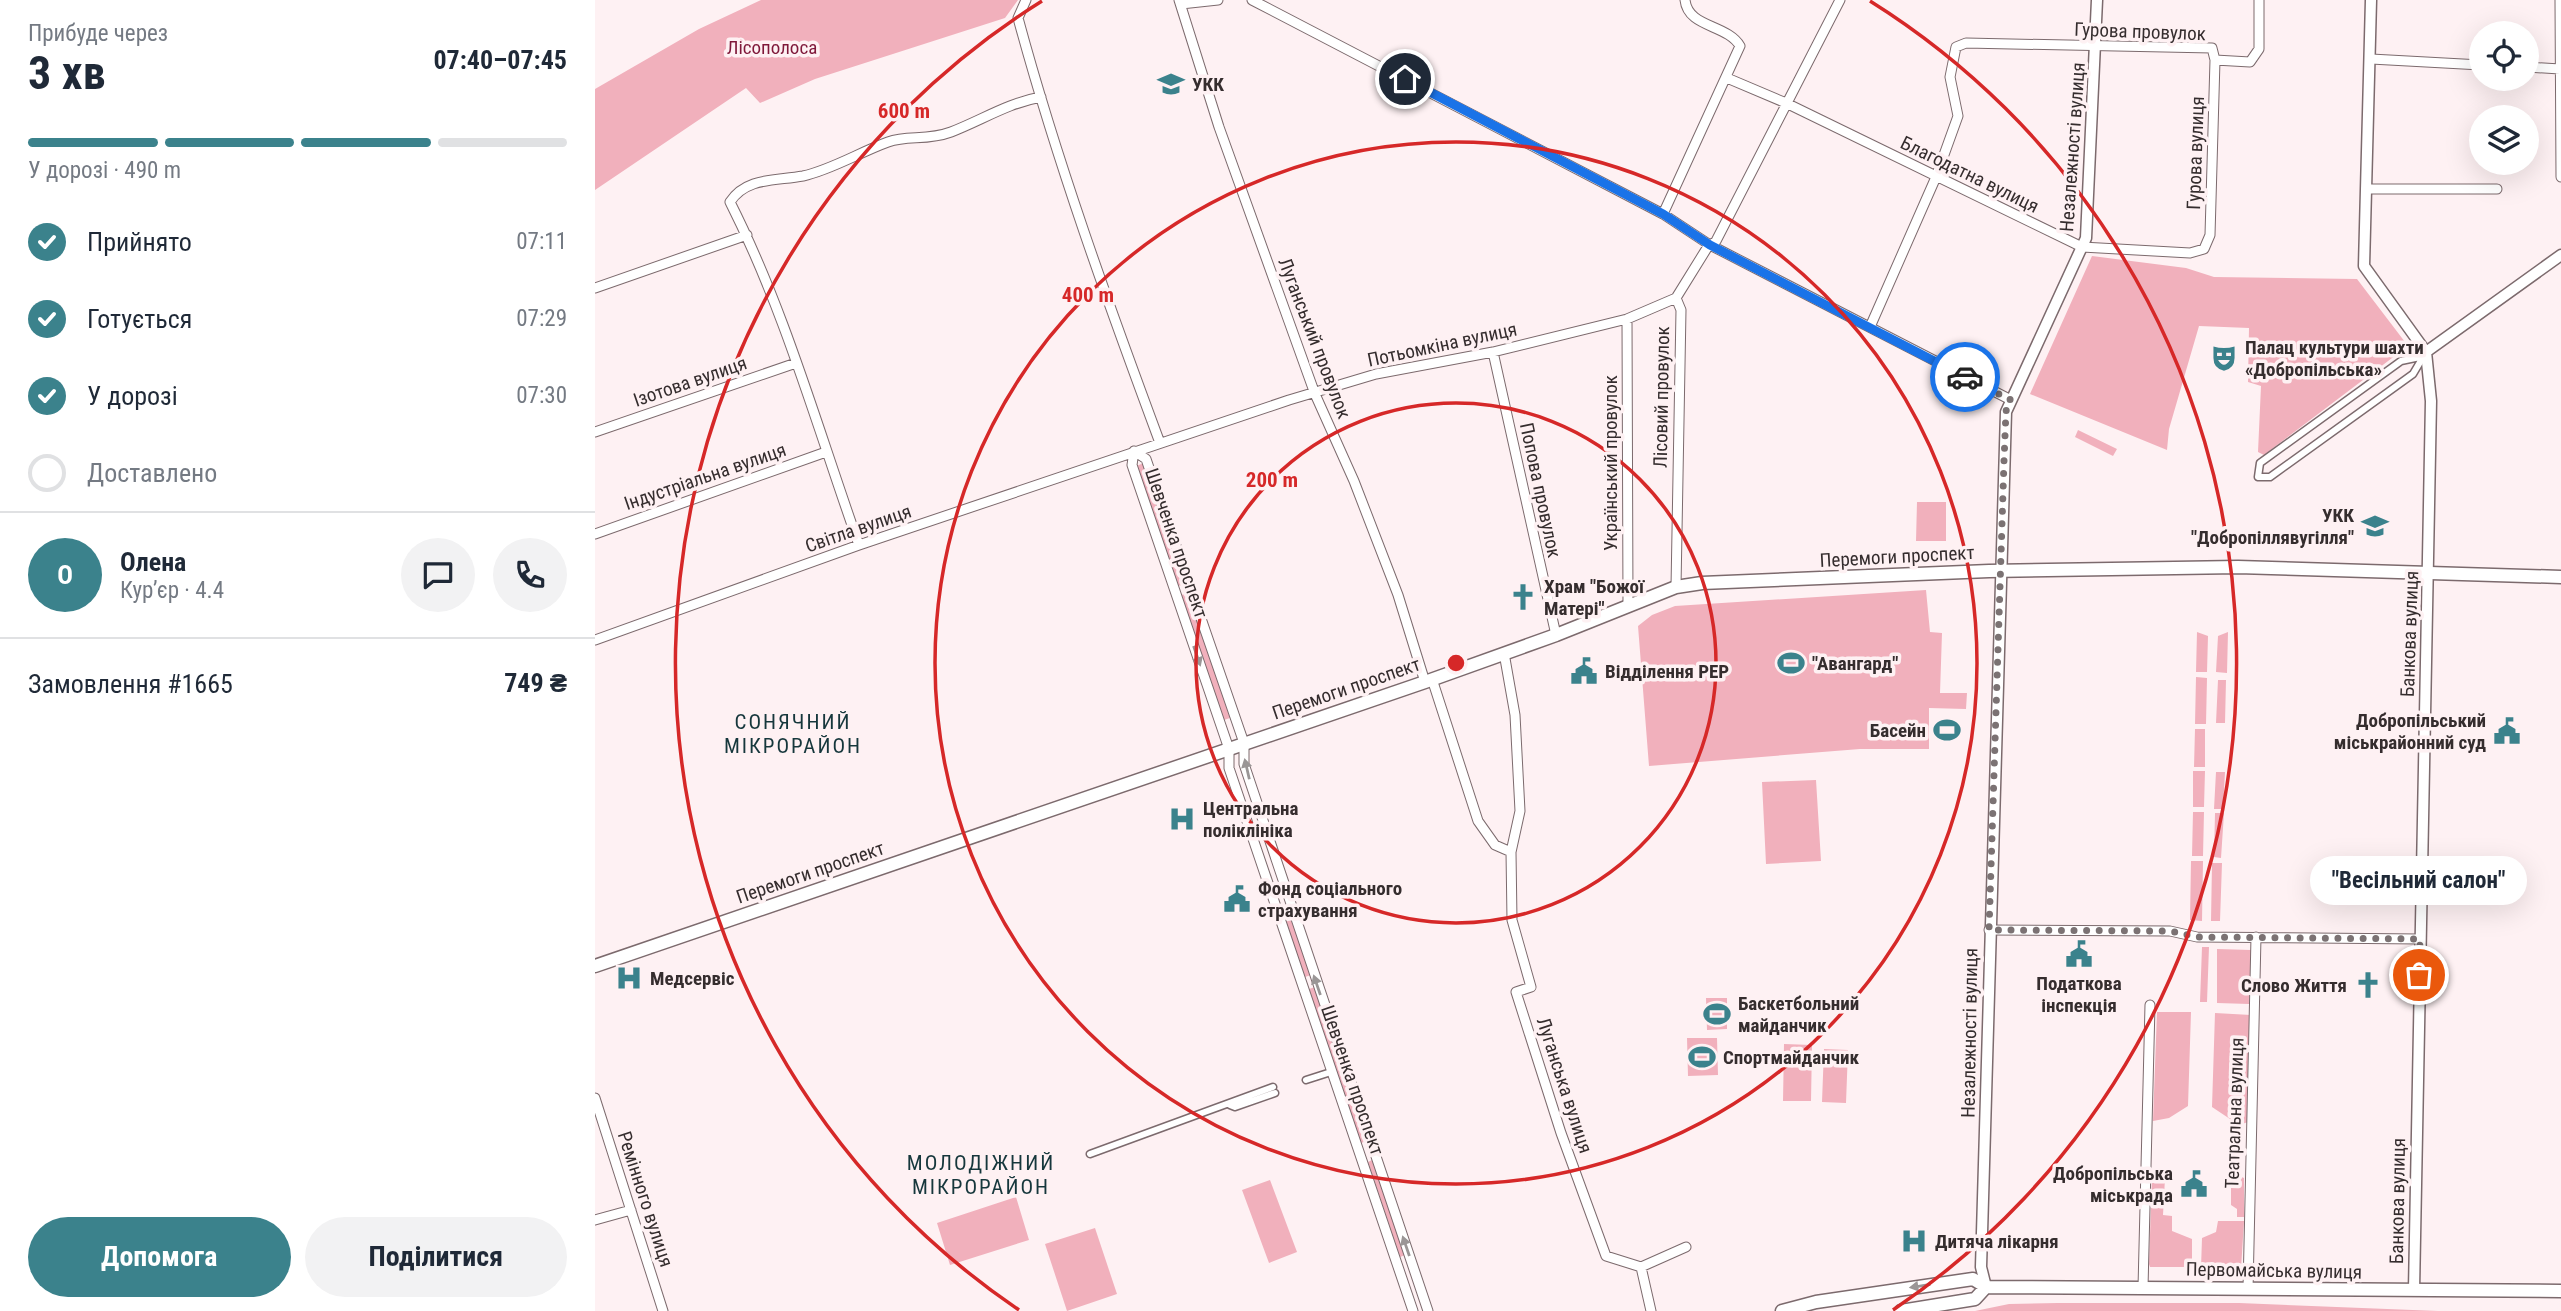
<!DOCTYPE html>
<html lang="uk">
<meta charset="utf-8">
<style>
body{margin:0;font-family:"Roboto Condensed",sans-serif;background:#f2f2f3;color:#1f2937;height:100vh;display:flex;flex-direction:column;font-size:26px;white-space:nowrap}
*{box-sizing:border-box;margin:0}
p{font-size:23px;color:#747a83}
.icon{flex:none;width:38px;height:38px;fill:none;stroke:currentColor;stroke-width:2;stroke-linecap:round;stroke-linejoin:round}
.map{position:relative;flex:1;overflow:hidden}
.details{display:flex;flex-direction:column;background:#fff;width:595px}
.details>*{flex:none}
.fabs{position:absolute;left:1874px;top:21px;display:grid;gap:14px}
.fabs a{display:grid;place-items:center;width:70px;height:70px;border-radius:50%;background:#fff;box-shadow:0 7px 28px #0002;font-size:35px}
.pin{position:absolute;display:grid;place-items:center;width:60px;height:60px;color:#fff;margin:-30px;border:4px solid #fff;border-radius:50%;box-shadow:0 2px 7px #0007}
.courier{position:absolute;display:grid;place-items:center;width:70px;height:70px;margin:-35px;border:5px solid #1a73e8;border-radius:50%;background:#fff;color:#222;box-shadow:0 2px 9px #0007}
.bubble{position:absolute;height:49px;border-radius:24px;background:#fff;box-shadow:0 7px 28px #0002;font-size:23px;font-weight:700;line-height:49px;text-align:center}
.headline em{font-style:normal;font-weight:700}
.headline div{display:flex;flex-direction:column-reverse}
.headline{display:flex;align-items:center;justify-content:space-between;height:119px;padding:0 28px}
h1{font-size:46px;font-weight:700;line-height:52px}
.bar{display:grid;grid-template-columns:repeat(4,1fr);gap:10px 7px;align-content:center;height:84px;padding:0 28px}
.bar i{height:9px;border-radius:5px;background:#e0e1e3}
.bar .current{background:#3b828c}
.bar p{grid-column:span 4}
.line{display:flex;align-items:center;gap:18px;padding:0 28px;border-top:2px solid #e0e1e3}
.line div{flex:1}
.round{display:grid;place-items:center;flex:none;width:74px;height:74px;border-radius:37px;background:#f2f2f3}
ol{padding:0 28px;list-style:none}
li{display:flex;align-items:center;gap:21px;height:77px}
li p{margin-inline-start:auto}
li .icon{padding:7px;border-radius:50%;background:#3b828c;color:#fff;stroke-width:4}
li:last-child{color:#747a83}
li i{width:38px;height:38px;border:4px solid #e0e1e3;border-radius:50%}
.action{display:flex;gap:14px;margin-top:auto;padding:14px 28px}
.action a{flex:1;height:80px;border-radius:42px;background:#3b828c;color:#fff;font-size:28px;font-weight:700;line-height:80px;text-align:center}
.action a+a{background:#f2f2f3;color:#1f2937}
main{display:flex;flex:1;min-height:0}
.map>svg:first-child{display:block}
.green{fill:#f1b0bc}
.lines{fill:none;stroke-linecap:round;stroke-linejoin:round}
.pedestrian-casing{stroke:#7c6a6d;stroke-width:9}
.minor-casing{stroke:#7c6a6d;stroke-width:11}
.tertiary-casing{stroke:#7c6a6d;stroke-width:13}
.secondary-casing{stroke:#7c6a6d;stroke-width:15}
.pedestrian{stroke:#fff;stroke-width:6}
.minor{stroke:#fff;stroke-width:9}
.tertiary{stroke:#fff;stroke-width:10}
.secondary{stroke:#fff;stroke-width:12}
.oneway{fill:#9a9696}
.done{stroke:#7b7273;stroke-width:7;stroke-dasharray:0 12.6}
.route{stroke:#1a73e8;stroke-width:9}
.ring{fill:none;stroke:#d62828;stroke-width:3.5}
.labels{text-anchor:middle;stroke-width:7;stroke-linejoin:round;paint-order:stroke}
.street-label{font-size:19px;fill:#352d2e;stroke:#fef1f3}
.park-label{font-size:19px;fill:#7f183a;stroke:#fef1f3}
.poi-label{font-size:19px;font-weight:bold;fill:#352d2e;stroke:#fef1f3;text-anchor:start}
.neighbourhood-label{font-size:21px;letter-spacing:2px;fill:#16373c;stroke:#fef1f3}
.centre{fill:#d62828;stroke:#fef1f3;stroke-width:3.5}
.ring-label{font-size:21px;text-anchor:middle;font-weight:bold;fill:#d62828;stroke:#fef1f3;stroke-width:7;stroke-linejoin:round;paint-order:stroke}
</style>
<main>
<section class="details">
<div class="headline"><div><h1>3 хв</h1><p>Прибуде через</p></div><em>07:40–07:45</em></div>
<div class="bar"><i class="current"></i><i class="current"></i><i class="current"></i><i></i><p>У дорозі · 490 m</p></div>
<ol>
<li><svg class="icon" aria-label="check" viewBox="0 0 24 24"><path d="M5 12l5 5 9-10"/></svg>Прийнято<p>07:11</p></li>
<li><svg class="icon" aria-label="check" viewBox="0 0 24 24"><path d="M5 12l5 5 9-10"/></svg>Готується<p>07:29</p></li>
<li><svg class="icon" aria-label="check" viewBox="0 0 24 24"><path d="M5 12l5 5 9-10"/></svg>У дорозі<p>07:30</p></li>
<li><i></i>Доставлено</li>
</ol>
<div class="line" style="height:126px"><b class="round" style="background:#3b828c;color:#fff">О</b><div><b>Олена</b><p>Кур’єр · 4.4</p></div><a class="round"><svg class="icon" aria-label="chat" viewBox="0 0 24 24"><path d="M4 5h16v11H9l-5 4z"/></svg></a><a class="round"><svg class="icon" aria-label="phone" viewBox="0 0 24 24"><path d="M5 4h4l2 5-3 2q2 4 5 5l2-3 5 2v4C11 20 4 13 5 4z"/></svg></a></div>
<div class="line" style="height:91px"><div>Замовлення #1665</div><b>749 ₴</b></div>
<div class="action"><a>Допомога</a><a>Поділитися</a></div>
</section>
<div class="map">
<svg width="1966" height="1311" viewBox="0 0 1966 1311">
<rect width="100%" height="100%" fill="#fef1f3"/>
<path class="green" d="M 166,0 L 423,0 L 410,18 L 220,79 L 165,103 L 151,88 L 0,190 L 0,89 L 104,29 Z
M 1497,256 L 1591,268 L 1619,277 L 1762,279 L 1810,342 L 1801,355 L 1669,455 L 1663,452 L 1666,386 L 1653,382 L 1654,328 L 1604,326 L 1574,429 L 1572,450 L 1435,394 Z
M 1483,430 L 1522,449 L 1518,456 L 1480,437 Z
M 549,463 L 590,584 L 583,586 L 541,466 Z
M 1322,502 L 1351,502 L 1351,541 L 1321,541 Z
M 1331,590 L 1335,632 L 1347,633 L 1345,693 L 1372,693 L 1371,709 L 1334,708 L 1334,749 L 1265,749 L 1054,766 L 1043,626 L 1057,615 L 1080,606 Z
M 593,593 L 635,718 L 629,720 L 586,595 Z
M 1602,632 L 1613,636 L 1612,672 L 1601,672 Z
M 1633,632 L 1632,673 L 1621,672 L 1623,636 Z
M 1601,677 L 1612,678 L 1611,724 L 1600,724 Z
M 1623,680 L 1631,680 L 1630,723 L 1621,723 Z
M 1600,729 L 1610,729 L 1610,767 L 1599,767 Z
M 1598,771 L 1610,771 L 1609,807 L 1598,807 Z
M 1621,772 L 1630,772 L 1628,809 L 1619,809 Z
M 1221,780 L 1226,861 L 1171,864 L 1167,782 Z
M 1598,812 L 1609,812 L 1608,856 L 1597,856 Z
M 1620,813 L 1629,813 L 1626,858 L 1619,857 Z
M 1596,861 L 1608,861 L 1607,921 L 1595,920 Z
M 1617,863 L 1627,863 L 1625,921 L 1616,921 Z
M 696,920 L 716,975 L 710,977 L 690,922 Z
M 1607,947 L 1614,947 L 1612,1002 L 1605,1002 Z
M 1622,949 L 1656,950 L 1654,1004 L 1622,1003 Z
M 720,987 L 772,1141 L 766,1143 L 714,989 Z
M 1111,998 L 1132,998 L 1132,1029 L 1112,1030 Z
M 1562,1012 L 1596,1012 L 1593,1106 L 1574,1118 L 1558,1121 Z
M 1620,1013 L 1656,1015 L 1653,1122 L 1644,1125 L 1617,1107 Z
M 1092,1038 L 1122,1038 L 1123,1075 L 1093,1076 Z
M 1189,1044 L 1217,1045 L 1216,1101 L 1188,1101 Z
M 1229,1049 L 1253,1050 L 1251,1103 L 1227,1102 Z
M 777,1160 L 810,1255 L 805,1257 L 773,1162 Z
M 1642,1175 L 1649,1178 L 1649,1217 L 1642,1217 L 1642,1209 L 1636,1205 L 1636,1180 Z
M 1567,1176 L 1570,1178 L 1568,1215 L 1577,1216 L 1577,1231 L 1597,1239 L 1597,1267 L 1555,1267 L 1554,1264 L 1557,1177 Z
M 675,1180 L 702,1252 L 674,1263 L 647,1190 Z
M 421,1197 L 434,1240 L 355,1265 L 342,1223 Z
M 1623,1221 L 1649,1221 L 1646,1269 L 1606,1268 L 1607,1238 L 1621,1232 Z
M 500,1228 L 522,1294 L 472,1311 L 450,1244 Z
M 1463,1303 L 1644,1303 L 1843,1311 L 1380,1311 L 1414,1304 Z"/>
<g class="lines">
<defs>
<path id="pedestrian" d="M 1825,357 L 1806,361 L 1665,463 L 1663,477 L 1675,477 L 1818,374 L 1831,352
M 711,1080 L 736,1072
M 635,1105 L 640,1107 L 680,1093
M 495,1154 L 678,1087"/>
<path id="minor" d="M 431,0 L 423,18 C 462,162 513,303 565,443
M 584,0 L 624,127 L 720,394 L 759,481 L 803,595 L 830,682
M 657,0 L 1068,214 L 1115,245 L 1416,400
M 1965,0 L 1966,177
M 586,4 L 623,0
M 1776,59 L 1886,65
M 1932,67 L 1965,69
M 1132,78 L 1191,103 L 1487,247 L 1595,253 L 1609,249 L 1615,235 L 1620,60
M 1771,189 L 1902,189
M 1068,214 L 1145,46 C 1132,24 1093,28 1090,0
M 0,288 L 152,235
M 1032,319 L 1033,606
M 1275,327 L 1341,177 L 1363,116 L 1355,77 L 1361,47 L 1371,43 L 1617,48 L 1620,60 L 1655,62 L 1664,49 L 1664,0
M 898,352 L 961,635
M 0,432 L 201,363
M 539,451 L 551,459 L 649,743 L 649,764 L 833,1311
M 539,451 L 537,465 L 634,749 L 634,768 L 818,1311
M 0,534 L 231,452
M 264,545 C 223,430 190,311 135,202 C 151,177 181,181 208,176 C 236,170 265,152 293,142 C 313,135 332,141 356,132 C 387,120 413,103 446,97
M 1081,587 L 1086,310 L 1081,298 L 1112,248 L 1121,241 L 1245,0
M 0,640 L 264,545 L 694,400 L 781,374 L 898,352 L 1032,319 L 1081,298
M 909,653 L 920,715 L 925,811 L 916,852 L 917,920 L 936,987 L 921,992 L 966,1133 L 1011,1256 L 1046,1267 L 1056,1311
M 837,679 L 883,821 L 900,845 L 916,852
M 1394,930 L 1575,931 L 1602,937 L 1825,939
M 0,1098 L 68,1311
M 0,1220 L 36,1210
M 1046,1267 L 1091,1247
M 1548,1288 L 1555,1005
M 1653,1289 L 1661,937"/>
<path id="tertiary" d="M 1776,0 L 1769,266 L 1831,352 L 1836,401 L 1819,1290
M 1831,352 L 1966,255
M 1391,1287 L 1386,1267 L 1411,412 L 1491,238 L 1502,0"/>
<path id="secondary" d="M 0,966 L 830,682 L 961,635 L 1081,587 L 1107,583 L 1394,571 L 1643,567 L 1966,577
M 1187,1311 L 1221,1302 L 1378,1279 L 1391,1287 L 1966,1291
M 1306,1311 L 1380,1299 L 1391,1287"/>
</defs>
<use href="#pedestrian" class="pedestrian-casing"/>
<use href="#minor" class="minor-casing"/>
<use href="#tertiary" class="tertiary-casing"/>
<use href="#secondary" class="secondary-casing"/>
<use href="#pedestrian" class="pedestrian"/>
<use href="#minor" class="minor"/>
<use href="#tertiary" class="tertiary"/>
<use href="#secondary" class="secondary"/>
</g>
<defs><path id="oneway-solid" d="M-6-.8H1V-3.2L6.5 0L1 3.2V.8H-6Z" transform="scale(1.75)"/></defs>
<g class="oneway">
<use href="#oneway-solid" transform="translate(602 656) rotate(71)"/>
<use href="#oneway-solid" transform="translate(652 769) rotate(-103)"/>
<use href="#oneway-solid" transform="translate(722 985) rotate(-109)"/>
<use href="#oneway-solid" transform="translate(811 1246) rotate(-109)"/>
<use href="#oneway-solid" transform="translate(1325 1286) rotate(171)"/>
</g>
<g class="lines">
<path class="done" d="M 1370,377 L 1416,400 L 1411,411 L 1409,461 L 1394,930 L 1575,931 L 1602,937 L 1825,939 L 1824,975"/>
<path class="route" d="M 810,79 L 1068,214 L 1115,245 L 1370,377"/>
</g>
<g class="ring">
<circle cx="861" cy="663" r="260"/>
<circle cx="861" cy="663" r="521"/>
<path d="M424 1310A781 781 0 0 1 447 1M1275 1A781 781 0 0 1 1298 1310"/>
</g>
<defs>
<symbol id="university-bare" viewBox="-9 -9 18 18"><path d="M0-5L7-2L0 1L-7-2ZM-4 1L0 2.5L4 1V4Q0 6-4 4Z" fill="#3b828c" stroke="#fef1f3" stroke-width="2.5" paint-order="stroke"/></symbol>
<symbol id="theatre-bare" viewBox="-9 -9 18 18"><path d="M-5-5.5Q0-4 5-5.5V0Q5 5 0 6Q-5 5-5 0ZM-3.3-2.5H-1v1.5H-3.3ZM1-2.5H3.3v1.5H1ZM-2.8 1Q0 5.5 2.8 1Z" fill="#3b828c" stroke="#fef1f3" stroke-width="2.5" paint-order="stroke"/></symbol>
<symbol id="church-bare" viewBox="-9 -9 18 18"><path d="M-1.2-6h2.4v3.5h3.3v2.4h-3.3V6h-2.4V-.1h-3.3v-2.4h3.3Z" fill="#3b828c" stroke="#fef1f3" stroke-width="2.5" paint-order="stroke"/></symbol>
<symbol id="stadium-bare" viewBox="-9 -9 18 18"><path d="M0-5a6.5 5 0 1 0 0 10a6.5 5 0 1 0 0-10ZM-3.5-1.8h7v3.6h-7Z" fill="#3b828c" stroke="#fef1f3" stroke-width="2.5" paint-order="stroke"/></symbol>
<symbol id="civic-bare" viewBox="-9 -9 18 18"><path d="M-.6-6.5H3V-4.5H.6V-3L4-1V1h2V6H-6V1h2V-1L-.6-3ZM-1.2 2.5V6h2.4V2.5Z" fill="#3b828c" stroke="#fef1f3" stroke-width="2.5" paint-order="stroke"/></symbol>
<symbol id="hospital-bare" viewBox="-9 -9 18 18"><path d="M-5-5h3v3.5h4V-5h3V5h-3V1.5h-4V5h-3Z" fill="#3b828c" stroke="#fef1f3" stroke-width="2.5" paint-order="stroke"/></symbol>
</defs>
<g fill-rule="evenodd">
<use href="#university-bare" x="557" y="65" width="38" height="38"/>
<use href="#theatre-bare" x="1610" y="339" width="38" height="38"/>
<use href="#university-bare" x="1761" y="507" width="38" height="38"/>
<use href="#church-bare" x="909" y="578" width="38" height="38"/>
<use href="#stadium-bare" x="1177" y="644" width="38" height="38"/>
<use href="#civic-bare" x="970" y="652" width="38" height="38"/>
<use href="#stadium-bare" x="1333" y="711" width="38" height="38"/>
<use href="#civic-bare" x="1893" y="712" width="38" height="38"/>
<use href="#hospital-bare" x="568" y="800" width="38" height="38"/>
<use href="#civic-bare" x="623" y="880" width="38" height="38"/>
<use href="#civic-bare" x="1465" y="935" width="38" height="38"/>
<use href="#hospital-bare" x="15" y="959" width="38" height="38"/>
<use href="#church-bare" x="1754" y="966" width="38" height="38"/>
<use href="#stadium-bare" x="1103" y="995" width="38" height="38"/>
<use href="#stadium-bare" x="1088" y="1038" width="38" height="38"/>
<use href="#civic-bare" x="1580" y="1165" width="38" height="38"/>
<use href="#hospital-bare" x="1300" y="1222" width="38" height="38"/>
</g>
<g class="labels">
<g class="street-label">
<text transform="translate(1545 31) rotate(2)" y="7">Гурова провулок</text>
<text transform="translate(1477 147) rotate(-86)" y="7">Незалежності вулиця</text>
<text transform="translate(1600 153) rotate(-88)" y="7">Гурова вулиця</text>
<text transform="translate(1375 174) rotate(26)" y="7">Благодатна вулиця</text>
<text transform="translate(720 338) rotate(69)" y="7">Луганський провулок</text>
<text transform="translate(847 344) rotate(-12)" y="7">Потьомкіна вулиця</text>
<text transform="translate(95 381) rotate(-19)" y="7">Ізотова вулиця</text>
<text transform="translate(1066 397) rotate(-89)" y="7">Лісовий провулок</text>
<text transform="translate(1015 463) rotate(-90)" y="7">Український провулок</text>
<text transform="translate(110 476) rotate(-19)" y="7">Індустріальна вулиця</text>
<text transform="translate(946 490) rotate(78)" y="7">Попова провулок</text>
<text transform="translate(263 528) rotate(-19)" y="7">Світла вулиця</text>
<text transform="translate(582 543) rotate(71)" y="7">Шевченка проспект</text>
<text transform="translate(1302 556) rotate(-3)" y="7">Перемоги проспект</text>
<text transform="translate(1814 634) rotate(-88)" y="7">Банкова вулиця</text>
<text transform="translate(751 688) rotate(-19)" y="7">Перемоги проспект</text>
<text transform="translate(215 872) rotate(-19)" y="7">Перемоги проспект</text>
<text transform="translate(1374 1033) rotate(-89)" y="7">Незалежності вулиця</text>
<text transform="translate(758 1080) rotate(71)" y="7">Шевченка проспект</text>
<text transform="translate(970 1085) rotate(72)" y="7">Луганська вулиця</text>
<text transform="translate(1639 1113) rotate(-88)" y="7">Театральна вулиця</text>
<text transform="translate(51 1199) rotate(72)" y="7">Ремінного вулиця</text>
<text transform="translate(1802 1201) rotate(-89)" y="7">Банкова вулиця</text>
<text transform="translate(1679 1270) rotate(1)" y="7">Первомайська вулиця</text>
</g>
<g class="park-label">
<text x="177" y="54">Лісополоса</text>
</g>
<g class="poi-label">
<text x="597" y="91">УКК</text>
<text x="1650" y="354">Палац культури шахти<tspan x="1650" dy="22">«Добропільська»</tspan></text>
<text x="1759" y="522" text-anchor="end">УКК<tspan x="1759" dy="22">"Добропіллявугілля"</tspan></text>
<text x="949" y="593">Храм "Божої<tspan x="949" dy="22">Матері"</tspan></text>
<text x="1217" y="670">"Авангард"</text>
<text x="1010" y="678">Відділення РЕР</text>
<text x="1891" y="727" text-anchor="end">Добропільський<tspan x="1891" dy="22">міськрайонний суд</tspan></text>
<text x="1331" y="737" text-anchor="end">Басейн</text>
<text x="608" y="815">Центральна<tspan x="608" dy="22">поліклініка</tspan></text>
<text x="663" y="895">Фонд соціального<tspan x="663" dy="22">страхування</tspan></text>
<text x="55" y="985">Медсервіс</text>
<text x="1484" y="990" text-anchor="middle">Податкова<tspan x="1484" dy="22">інспекція</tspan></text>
<text x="1752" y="992" text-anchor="end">Слово Життя</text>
<text x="1143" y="1010">Баскетбольний<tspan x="1143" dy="22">майданчик</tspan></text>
<text x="1128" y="1064">Спортмайданчик</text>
<text x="1578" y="1180" text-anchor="end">Добропільська<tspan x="1578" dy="22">міськрада</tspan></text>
<text x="1340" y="1248">Дитяча лікарня</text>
</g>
<g class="neighbourhood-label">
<text x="198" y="729">СОНЯЧНИЙ<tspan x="198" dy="24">МІКРОРАЙОН</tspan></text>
<text x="386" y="1170">МОЛОДІЖНИЙ<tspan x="386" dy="24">МІКРОРАЙОН</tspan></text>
</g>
</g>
<circle cx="861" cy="663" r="10" class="centre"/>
<g class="ring-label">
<text x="309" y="118">600 m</text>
<text x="493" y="302">400 m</text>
<text x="677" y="487">200 m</text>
</g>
</svg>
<div class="fabs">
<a><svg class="icon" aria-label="locate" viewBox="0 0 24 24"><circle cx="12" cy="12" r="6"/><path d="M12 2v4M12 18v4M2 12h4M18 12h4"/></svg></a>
<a><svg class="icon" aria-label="layers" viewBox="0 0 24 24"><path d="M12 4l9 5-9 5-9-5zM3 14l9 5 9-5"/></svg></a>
</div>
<div class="pin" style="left:1824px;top:975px;background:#ea580c"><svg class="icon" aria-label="bag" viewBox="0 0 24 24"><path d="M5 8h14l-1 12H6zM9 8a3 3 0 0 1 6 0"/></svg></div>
<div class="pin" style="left:810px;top:79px;background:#1f2937"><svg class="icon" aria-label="home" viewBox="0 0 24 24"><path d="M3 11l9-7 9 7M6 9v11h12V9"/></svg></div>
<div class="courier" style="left:1370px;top:377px"><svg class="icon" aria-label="car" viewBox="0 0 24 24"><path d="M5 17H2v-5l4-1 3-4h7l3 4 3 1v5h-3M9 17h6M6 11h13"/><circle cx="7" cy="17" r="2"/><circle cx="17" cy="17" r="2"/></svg></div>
<div class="bubble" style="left:1715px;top:856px;width:217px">&quot;Весільний салон&quot;</div>
</div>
</main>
